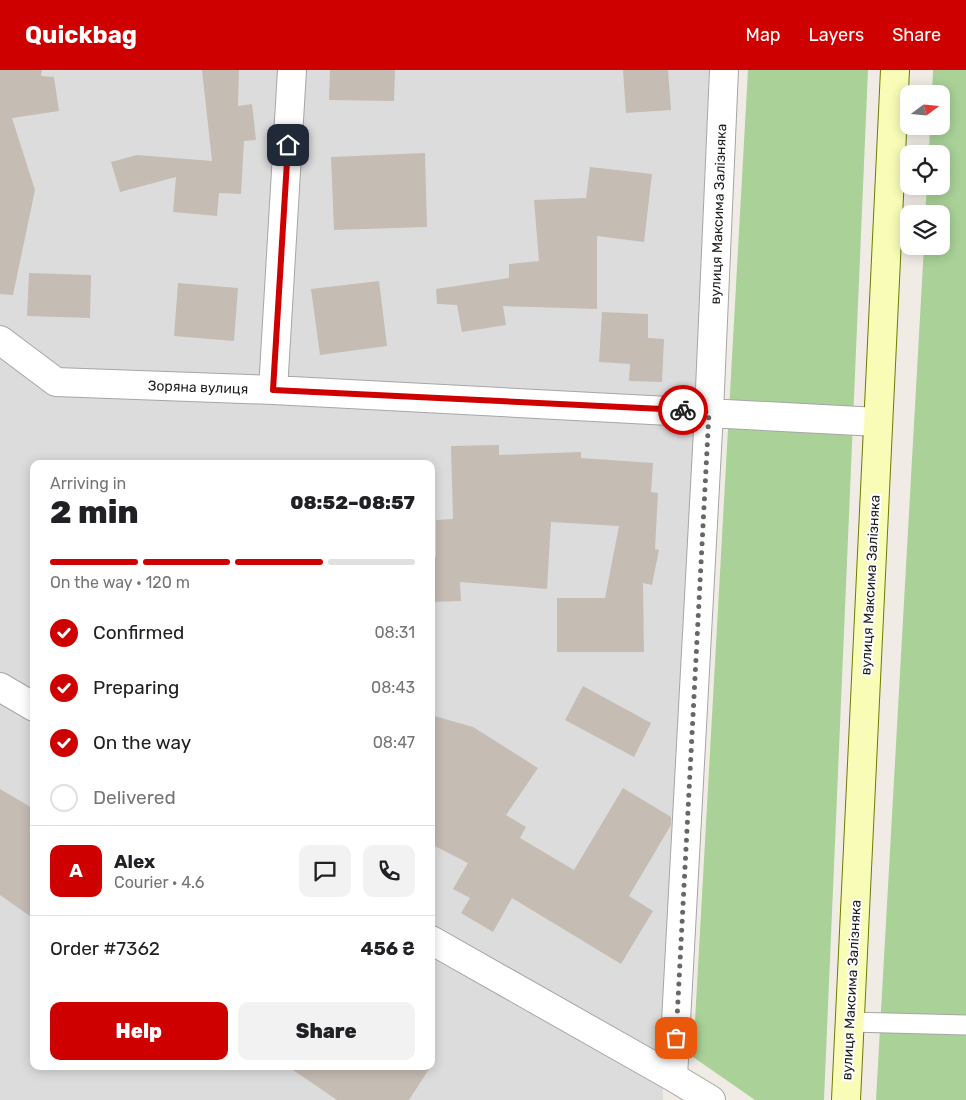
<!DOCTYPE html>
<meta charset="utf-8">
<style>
body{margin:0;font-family:Rubik,sans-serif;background:#f2f2f2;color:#202124;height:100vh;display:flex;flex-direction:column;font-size:19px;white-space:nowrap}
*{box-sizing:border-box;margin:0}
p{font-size:16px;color:#757577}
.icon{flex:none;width:28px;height:28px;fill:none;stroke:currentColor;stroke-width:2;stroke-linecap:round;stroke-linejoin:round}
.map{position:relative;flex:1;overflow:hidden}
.drawer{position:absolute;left:30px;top:390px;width:405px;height:610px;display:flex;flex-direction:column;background:#fff;border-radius:10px;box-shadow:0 2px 12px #0003}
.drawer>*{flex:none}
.needle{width:32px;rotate:74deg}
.controls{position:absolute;left:900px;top:15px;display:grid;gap:10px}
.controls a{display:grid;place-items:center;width:50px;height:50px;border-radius:10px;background:#fff;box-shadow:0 2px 12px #0003;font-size:25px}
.pin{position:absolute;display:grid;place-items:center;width:42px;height:42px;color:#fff;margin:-21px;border-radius:10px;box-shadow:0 2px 8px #0006}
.courier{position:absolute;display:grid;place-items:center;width:50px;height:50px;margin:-25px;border:4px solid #ce0000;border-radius:50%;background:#fff;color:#222;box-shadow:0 1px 6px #0007}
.headline em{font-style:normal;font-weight:800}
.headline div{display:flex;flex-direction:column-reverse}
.headline{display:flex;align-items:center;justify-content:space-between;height:85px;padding:0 20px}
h1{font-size:32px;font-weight:800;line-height:38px}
.bar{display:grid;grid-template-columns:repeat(4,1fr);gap:8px 5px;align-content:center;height:60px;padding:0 20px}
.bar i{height:6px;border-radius:4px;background:#e0e0e0}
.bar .active{background:#ce0000}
.bar p{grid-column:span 4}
.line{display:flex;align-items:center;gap:12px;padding:0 20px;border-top:1px solid #e0e0e0}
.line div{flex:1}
.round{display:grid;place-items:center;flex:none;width:52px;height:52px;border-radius:10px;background:#f2f2f2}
ol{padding:0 20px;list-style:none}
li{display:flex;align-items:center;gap:15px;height:55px}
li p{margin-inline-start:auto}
li .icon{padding:5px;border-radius:50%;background:#ce0000;color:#fff;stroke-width:4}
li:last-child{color:#757577}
li i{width:28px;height:28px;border:2px solid #e0e0e0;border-radius:50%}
.button{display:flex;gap:10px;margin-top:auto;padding:10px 20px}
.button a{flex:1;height:58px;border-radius:10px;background:#ce0000;color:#fff;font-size:20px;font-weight:800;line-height:58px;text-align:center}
.button a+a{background:#f2f2f2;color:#202124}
header{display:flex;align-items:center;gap:30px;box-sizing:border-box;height:70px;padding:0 25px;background:#ce0000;color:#fff}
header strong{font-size:24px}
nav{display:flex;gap:28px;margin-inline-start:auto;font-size:18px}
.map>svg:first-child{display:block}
.residential{fill:#dddcdc;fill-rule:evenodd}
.forest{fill:#a9d198}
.building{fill:#c5bcb4}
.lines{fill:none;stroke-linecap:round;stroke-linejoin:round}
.lane-casing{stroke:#a6a6a6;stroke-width:21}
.street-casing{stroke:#a6a6a6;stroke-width:30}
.secondary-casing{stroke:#6d7a01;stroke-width:30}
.lane{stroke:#fff;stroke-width:19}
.street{stroke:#fff;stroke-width:28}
.secondary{stroke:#f8fcb7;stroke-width:28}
.done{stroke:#686764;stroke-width:5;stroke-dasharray:0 9}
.route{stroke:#ce0000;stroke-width:6}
.labels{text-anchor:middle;stroke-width:4;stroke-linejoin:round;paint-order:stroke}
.street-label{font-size:14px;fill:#1f1f1f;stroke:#fff}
</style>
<header>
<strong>Quickbag</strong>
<nav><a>Map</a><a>Layers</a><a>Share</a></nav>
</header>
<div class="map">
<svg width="966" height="1030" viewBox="0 0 966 1030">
<rect width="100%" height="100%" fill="#f0ece5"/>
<path class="residential" d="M 0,0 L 709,0 L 687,548 L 662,960 L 663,1030 L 0,1030 ZM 34,394 L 431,394 L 431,996 L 34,996 Z"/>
<path class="forest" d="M 748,0 L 868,0 L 824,1030 L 755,1030 L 693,987 Z
M 933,0 L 966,0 L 966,1030 L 876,1030 L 924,176 L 941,176 L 941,144 L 925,144 L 927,116 L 941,116 L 941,84 L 929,84 L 930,56 L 941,56 L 941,24 L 932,24 Z"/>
<path class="building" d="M 0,0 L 42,0 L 41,6 L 54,7 L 59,41 L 12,48 L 35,120 L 13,225 L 0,224 Z
M 202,0 L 239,0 L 238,36 L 252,34 L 256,70 L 244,71 L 241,124 L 219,123 L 217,146 L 173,142 L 176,107 L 120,122 L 111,92 L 137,85 L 212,91 Z
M 330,0 L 395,0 L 394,31 L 329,30 Z
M 623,0 L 668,0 L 671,40 L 626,43 Z
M 425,83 L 427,157 L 334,160 L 331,87 Z
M 590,97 L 652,104 L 644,172 L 597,166 L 597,239 L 503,236 L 506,255 L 462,262 L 457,235 L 437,234 L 436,219 L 509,208 L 509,194 L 539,191 L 534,130 L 586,128 Z
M 29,203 L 91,205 L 90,248 L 27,246 Z
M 379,211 L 387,276 L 320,285 L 311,219 Z
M 178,213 L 238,218 L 234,271 L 174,266 Z
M 602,242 L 648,244 L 648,268 L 664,269 L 662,312 L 629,311 L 630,294 L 599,292 Z
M 499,375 L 499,385 L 581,382 L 581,388 L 653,393 L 651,422 L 658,423 L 655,479 L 659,480 L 652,515 L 643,513 L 644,582 L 557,582 L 557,528 L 605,528 L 619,456 L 551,452 L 547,519 L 460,512 L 461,531 L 431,532 L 431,487 L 436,487 L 436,450 L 453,449 L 451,376 Z
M 583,616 L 651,653 L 634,687 L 565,650 Z
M 431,645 L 473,657 L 538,698 L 506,745 L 526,757 L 520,768 L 574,800 L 623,718 L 671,747 L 671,755 L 629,826 L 653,841 L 621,894 L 512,828 L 493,862 L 461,843 L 470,828 L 453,819 L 468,793 L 431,774 Z
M 0,719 L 34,739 L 34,849 L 0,825 Z
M 287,996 L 431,996 L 409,1030 L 337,1030 Z"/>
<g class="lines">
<defs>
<path id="lane" d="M 850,952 L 966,955"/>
<path id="street" d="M 0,270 L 56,312 L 273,320 L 878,352
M 273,320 L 292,0
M 0,617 L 34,637
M 431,870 L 673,1007 L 711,1030
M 673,1007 L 709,342 L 724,0"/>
<path id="secondary" d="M 846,1030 L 895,0"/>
</defs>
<use href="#lane" class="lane-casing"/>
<use href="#street" class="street-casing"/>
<use href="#secondary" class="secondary-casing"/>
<use href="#lane" class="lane"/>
<use href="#street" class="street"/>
<use href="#secondary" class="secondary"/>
</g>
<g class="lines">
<path class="done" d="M 676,968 L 709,342 L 683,340"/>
<path class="route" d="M 288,75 L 273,320 L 683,340"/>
</g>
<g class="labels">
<g class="street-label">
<text transform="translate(718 144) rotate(-88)" y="5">вулиця Максима Залізняка</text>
<text transform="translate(198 317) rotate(2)" y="5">Зоряна вулиця</text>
<text transform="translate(870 515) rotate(-87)" y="5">вулиця Максима Залізняка</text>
<text transform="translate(851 920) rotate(-87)" y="5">вулиця Максима Залізняка</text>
</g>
</g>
</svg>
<div class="controls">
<a><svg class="needle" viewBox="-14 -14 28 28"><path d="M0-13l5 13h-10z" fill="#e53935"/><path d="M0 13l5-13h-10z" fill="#757577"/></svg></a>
<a><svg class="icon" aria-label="locate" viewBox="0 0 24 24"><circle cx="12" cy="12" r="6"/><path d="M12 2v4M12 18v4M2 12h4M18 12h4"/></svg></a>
<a><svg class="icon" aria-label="layers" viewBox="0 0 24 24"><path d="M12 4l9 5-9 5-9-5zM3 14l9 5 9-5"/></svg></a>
</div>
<div class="pin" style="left:676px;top:968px;background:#ea580c"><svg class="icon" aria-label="bag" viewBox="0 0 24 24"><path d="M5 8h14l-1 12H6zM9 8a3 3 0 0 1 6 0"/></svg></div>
<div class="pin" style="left:288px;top:75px;background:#1f2937"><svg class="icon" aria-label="home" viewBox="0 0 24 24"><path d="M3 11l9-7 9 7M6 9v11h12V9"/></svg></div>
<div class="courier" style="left:683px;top:340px"><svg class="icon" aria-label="bike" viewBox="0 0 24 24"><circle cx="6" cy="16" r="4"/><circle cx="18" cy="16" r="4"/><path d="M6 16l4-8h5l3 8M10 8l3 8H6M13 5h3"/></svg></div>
<section class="drawer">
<div class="headline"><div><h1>2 min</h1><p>Arriving in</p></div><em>08:52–08:57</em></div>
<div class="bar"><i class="active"></i><i class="active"></i><i class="active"></i><i></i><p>On the way · 120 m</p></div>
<ol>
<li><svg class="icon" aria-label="check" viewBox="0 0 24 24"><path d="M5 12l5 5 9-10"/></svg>Confirmed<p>08:31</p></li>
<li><svg class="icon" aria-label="check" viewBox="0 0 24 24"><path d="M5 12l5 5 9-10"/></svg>Preparing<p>08:43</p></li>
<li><svg class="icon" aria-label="check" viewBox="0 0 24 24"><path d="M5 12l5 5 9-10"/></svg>On the way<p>08:47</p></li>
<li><i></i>Delivered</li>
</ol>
<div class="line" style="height:90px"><b class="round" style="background:#ce0000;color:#fff">A</b><div><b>Alex</b><p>Courier · 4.6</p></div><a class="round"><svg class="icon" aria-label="chat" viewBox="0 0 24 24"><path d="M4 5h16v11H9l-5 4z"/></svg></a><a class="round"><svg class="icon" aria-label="phone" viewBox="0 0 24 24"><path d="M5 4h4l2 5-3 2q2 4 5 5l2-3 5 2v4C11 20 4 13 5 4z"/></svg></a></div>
<div class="line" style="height:65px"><div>Order #7362</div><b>456 ₴</b></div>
<div class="button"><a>Help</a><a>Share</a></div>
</section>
</div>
